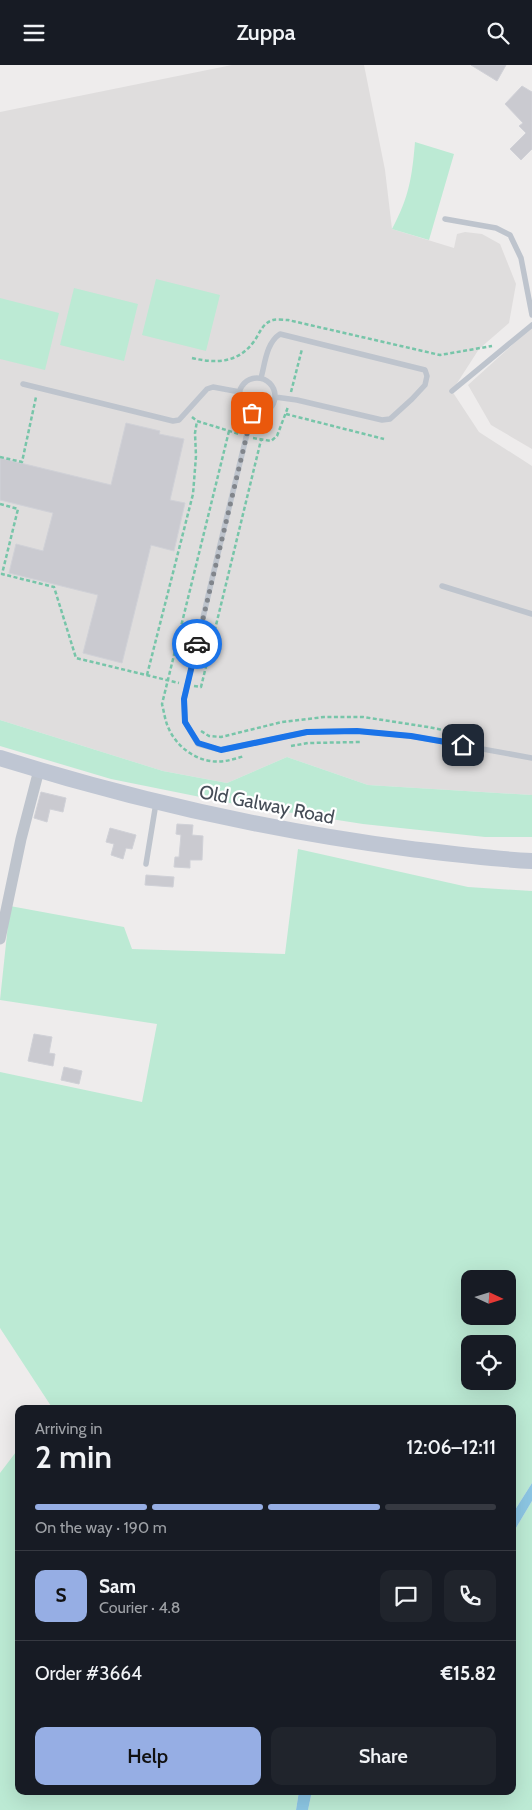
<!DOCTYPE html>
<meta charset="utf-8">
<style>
body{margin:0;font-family:Cabin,sans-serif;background:#20242c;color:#f1f3f6;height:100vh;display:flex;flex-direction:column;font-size:19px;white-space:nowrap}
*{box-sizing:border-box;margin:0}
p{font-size:16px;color:#9ea1a6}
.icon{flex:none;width:28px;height:28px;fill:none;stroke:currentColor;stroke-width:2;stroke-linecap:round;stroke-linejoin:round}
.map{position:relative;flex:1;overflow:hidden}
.details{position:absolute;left:15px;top:1340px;width:501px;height:390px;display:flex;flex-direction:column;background:#171b24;border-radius:10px;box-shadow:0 5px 20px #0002}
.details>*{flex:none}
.needle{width:32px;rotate:94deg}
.tools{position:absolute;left:461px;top:1205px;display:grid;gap:10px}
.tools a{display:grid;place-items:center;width:55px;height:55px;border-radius:10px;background:#171b24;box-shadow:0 5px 20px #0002;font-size:25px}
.pin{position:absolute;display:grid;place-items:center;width:42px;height:42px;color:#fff;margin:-21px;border-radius:10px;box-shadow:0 2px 8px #0006}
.courier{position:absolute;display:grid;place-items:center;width:50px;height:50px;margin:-25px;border:4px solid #1a73e8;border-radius:50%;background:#fff;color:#222;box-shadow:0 1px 6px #0007}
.headline em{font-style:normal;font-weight:600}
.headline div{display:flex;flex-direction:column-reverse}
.headline{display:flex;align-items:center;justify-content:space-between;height:85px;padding:0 20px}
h1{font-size:32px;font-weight:600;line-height:38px}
.bar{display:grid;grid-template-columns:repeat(4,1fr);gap:8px 5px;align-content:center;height:60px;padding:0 20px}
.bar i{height:6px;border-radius:4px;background:#363941}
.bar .active{background:#96aee4}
.bar p{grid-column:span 4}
.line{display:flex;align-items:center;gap:12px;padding:0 20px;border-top:1px solid #363941}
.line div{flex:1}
.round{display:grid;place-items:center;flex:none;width:52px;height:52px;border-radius:10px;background:#20242c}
.primary-button{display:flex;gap:10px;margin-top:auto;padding:10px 20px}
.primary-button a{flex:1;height:58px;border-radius:10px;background:#96aee4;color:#111;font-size:20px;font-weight:600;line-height:58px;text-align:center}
.primary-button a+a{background:#20242c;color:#f1f3f6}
header{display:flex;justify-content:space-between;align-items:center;height:65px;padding:0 20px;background:#171b24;font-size:22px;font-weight:600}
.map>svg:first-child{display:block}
.education{fill:#dfdddd}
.green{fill:#bcead4;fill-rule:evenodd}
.water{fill:#8cc6e3}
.building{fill:#cacad0;stroke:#d0d1d7}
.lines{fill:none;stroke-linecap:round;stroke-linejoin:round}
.path{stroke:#77c5a9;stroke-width:2.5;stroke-dasharray:4 2.5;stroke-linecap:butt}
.lane{stroke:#bec4cd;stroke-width:5.5}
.street{stroke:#bec4cd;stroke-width:11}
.secondary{stroke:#bfc6d3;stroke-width:16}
.done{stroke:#81858b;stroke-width:5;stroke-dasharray:0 9}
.route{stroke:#1a73e8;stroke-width:6}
.labels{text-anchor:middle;stroke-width:4.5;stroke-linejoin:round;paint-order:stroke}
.street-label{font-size:19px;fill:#464d57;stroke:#fff}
</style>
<header><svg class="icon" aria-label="menu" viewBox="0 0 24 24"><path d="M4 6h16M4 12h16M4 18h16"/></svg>Zuppa<svg class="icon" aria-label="search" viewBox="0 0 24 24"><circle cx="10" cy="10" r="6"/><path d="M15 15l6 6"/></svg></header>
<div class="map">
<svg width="532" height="1745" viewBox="0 0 532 1745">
<rect width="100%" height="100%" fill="#eeecec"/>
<path class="education" d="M 232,0 L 364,0 L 385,105 L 392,164 L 454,183 L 457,169 L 465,167 L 482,169 L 500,179 L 516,219 L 509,258 L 479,284 L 452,326 L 479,367 L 532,401 L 532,730 L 368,720 L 287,692 L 227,718 L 163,706 L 0,655 L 0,47 Z
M 532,262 L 532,384 L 491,360 L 468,320 Z"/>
<path class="green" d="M 415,77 L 454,89 L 429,175 L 392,164 C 409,132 412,113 415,77 Z
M 156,214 L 220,230 L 206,286 L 142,270 Z
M 74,223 L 138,239 L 124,296 L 60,280 Z
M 0,233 L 59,248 L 45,305 L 0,294 Z
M 0,655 L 163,706 L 227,718 L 287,692 L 368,720 L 532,730 L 532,772 L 485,772 L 363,759 L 235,739 L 111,714 L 0,681 Z
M 298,784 L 468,822 L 532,826 L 532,1418 L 513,1448 L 512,1344 L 49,1344 L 51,1341 L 0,1263 L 0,1007 L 142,1037 L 157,959 L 0,935 L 10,841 L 124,862 L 132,884 L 285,889 ZM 470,1214 L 508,1214 L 508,1251 L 470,1251 ZM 470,1279 L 508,1279 L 508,1316 L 470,1316 Z
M 19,1383 L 19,1726 L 299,1726 L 296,1745 L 0,1745 L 0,1408 Z
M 532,1436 L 532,1745 L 308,1745 L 312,1726 L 512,1726 L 513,1468 Z"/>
<path class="water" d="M 532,1418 L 532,1436 L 513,1468 L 513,1448 Z
M 299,1726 L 312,1726 L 308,1745 L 296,1745 Z"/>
<path class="building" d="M 471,0 L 506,0 L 497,16 Z
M 522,21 L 532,27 L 532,84 L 521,95 L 510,84 L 526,68 L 519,61 L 523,58 L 505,39 Z
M 126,358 L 160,366 L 159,369 L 184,374 L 170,435 L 185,438 L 174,486 L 151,480 L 122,598 L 83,588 L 98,530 L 9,508 L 16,479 L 43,486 L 53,448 L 0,435 L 0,393 L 111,420 Z
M 41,727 L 66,733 L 63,747 L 50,744 L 47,757 L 34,753 Z
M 177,759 L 193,760 L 192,770 L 203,771 L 202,795 L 190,795 L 190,803 L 174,802 L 175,792 L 179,792 L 181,770 L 176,769 Z
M 110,763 L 136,770 L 132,784 L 126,783 L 123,794 L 111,790 L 114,779 L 106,777 Z
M 146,810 L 174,812 L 173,822 L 145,820 Z
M 34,969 L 52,972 L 49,988 L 55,989 L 53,1001 L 28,996 Z
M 64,1002 L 82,1006 L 79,1019 L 61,1015 Z"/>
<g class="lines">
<path class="path" d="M 192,293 C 217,299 239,298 255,275 C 260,267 263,258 273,255 C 277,254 284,255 288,255 L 440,290 L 492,281
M 291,327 L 302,284
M 286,349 L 384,374
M 192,352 L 197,356 L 239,369
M 229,366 L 162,639 C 164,647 165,655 168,662 C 177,684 201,700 225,696 C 231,695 238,693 244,691
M 253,373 L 271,376 L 277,371 L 288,342
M 0,392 L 22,397 L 36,332
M 0,439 L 18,444 L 2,509 L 54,522 L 76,593 L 179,618
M 147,610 L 193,429 L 196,391 L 195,368 L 197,356
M 194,621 L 201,622 L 261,375
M 201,666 L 209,671 L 221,672 L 282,657 L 324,652 L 363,652 L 428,662 L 477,672
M 291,681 L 308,678 L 360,677"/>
<path class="lane" d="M 445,154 L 496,163 L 510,170 L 521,193 L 532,250
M 261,313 C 265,299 266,278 280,269 L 425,305 L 427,311 L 425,320 L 412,334 L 390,354 L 382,355 L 297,335 L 275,332
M239 331a18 18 0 1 1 36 0a18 18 0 1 1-36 0Z
M 23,319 L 173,356 L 179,355 L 207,324 L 213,322 L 240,327
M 452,326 L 532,260
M 252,348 L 220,480 L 184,634 L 185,657 L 198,679 L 221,685 L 307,667 L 357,666 L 411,671 L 532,693
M 442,521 L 532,549
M 146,799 L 156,738"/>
<path class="street" d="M 0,874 L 21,774 L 39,705"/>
<path class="secondary" d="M 0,693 C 134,735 272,766 411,784 C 452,789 491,794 532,796"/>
</g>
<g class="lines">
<path class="done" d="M 197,579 L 252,348"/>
<path class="route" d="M 197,579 L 184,634 L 185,657 L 198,678 L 221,685 L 307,667 L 357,666 L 411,671 L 463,680"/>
</g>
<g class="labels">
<g class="street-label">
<text transform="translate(267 739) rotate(11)" y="7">Old Galway Road</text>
</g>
</g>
</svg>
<div class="tools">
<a><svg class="needle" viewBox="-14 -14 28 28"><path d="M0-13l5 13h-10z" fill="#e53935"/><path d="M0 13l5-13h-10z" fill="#9ea1a6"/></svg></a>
<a><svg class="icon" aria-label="locate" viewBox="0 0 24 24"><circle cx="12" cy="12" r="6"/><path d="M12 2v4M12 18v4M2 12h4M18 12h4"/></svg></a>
</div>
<div class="pin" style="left:252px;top:348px;background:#ea580c"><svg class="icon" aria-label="bag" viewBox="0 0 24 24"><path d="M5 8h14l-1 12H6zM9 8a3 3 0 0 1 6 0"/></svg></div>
<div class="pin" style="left:463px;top:680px;background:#1f2937"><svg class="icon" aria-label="home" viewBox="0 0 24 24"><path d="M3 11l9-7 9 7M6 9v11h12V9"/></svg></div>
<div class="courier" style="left:197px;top:579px"><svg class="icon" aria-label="car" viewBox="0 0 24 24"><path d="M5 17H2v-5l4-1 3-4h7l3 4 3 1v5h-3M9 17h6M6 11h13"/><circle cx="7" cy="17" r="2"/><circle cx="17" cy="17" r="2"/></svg></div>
<section class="details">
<div class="headline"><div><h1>2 min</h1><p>Arriving in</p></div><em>12:06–12:11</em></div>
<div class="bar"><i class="active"></i><i class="active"></i><i class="active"></i><i></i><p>On the way · 190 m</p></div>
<div class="line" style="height:90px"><b class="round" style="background:#96aee4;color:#111">S</b><div><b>Sam</b><p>Courier · 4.8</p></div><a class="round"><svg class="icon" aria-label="chat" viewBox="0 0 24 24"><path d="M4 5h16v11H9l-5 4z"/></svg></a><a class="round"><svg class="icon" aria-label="phone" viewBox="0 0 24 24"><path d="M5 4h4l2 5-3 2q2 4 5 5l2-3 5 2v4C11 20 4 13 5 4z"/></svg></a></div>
<div class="line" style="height:65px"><div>Order #3664</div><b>€15.82</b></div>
<div class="primary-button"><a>Help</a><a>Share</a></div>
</section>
</div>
